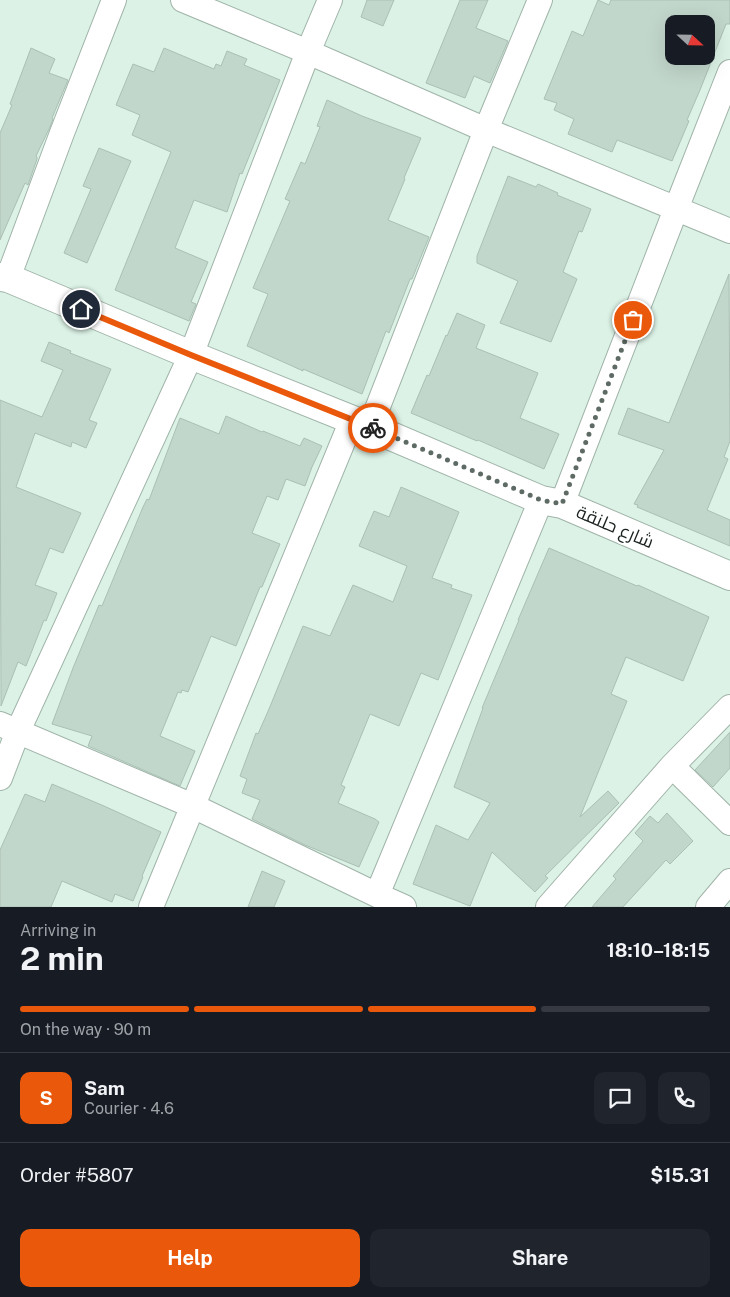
<!DOCTYPE html>
<meta charset="utf-8">
<style>
body{margin:0;font-family:"Public Sans",Cairo,sans-serif;background:#20242c;color:#f1f3f6;height:100vh;display:flex;flex-direction:column;font-size:19px;white-space:nowrap}
*{box-sizing:border-box;margin:0}
p{font-size:16px;color:#9ea1a6}
.icon{flex:none;width:28px;height:28px;fill:none;stroke:currentColor;stroke-width:2;stroke-linecap:round;stroke-linejoin:round}
.map{position:relative;height:907px;overflow:hidden}
.panel{display:flex;flex-direction:column;background:#171b24;flex:1}
.panel>*{flex:none}
.needle{width:32px;rotate:112deg}
.tools{position:absolute;left:665px;top:15px;display:grid;gap:10px}
.tools a{display:grid;place-items:center;width:50px;height:50px;border-radius:10px;background:#171b24;box-shadow:0 5px 20px #0002;font-size:25px}
.pin{position:absolute;display:grid;place-items:center;width:42px;height:42px;color:#fff;margin:-21px;border:2px solid #fff;border-radius:50%;box-shadow:0 1px 5px #0007}
.courier{position:absolute;display:grid;place-items:center;width:50px;height:50px;margin:-25px;border:4px solid #ea580c;border-radius:50%;background:#fff;color:#222;box-shadow:0 1px 6px #0007}
.head em{font-style:normal;font-weight:700}
.head div{display:flex;flex-direction:column-reverse}
.head{display:flex;align-items:center;justify-content:space-between;height:85px;padding:0 20px}
h1{font-size:32px;font-weight:700;line-height:38px}
.bar{display:grid;grid-template-columns:repeat(4,1fr);gap:8px 5px;align-content:center;height:60px;padding:0 20px}
.bar i{height:6px;border-radius:4px;background:#363941}
.bar .active{background:#ea580c}
.bar p{grid-column:span 4}
.line{display:flex;align-items:center;gap:12px;padding:0 20px;border-top:1px solid #363941}
.line div{flex:1}
.round{display:grid;place-items:center;flex:none;width:52px;height:52px;border-radius:10px;background:#20242c}
.button{display:flex;gap:10px;margin-top:auto;padding:10px 20px}
.button a{flex:1;height:58px;border-radius:10px;background:#ea580c;color:#fff;font-size:20px;font-weight:700;line-height:58px;text-align:center}
.button a+a{background:#20242c;color:#f1f3f6}
.map>svg:first-child{display:block}
.building{fill:#c2d7cb;stroke:#abbfb4;fill-rule:evenodd}
.lines{fill:none;stroke-linecap:round;stroke-linejoin:round}
.street-casing{stroke:#a0b4a9;stroke-width:26}
.secondary-casing{stroke:#a0b4a9;stroke-width:30}
.street{stroke:#fff;stroke-width:24}
.secondary{stroke:#fff;stroke-width:28}
.done{stroke:#5e6b64;stroke-width:5;stroke-dasharray:0 9}
.route{stroke:#ea580c;stroke-width:6}
.labels{text-anchor:middle;stroke-width:4;stroke-linejoin:round;paint-order:stroke}
.street-label{font-size:18px;fill:#1a221e;stroke:#fff}
</style>
<div class="map">
<svg width="730" height="907" viewBox="0 0 730 907">
<rect width="100%" height="100%" fill="#dcf2e6"/>
<path class="building" d="M 367,0 L 394,0 L 383,26 L 361,17 Z
M 460,0 L 488,0 L 476,28 L 508,41 L 490,83 L 474,76 L 465,98 L 426,83 Z
M 598,0 L 609,5 L 611,0 L 730,0 L 730,24 L 726,24 L 700,90 L 687,120 L 689,121 L 672,161 L 617,140 L 612,152 L 568,134 L 574,119 L 554,110 L 557,103 L 544,99 L 572,31 L 583,36 ZM 674,24 L 706,24 L 706,56 L 674,56 Z
M 31,48 L 55,59 L 49,73 L 68,80 L 52,118 L 53,119 L 50,127 L 36,156 L 37,157 L 37,159 L 28,185 L 25,183 L 0,240 L 0,133 L 12,105 L 10,104 Z
M 164,48 L 214,69 L 216,64 L 221,66 L 227,51 L 247,59 L 244,65 L 280,80 L 242,174 L 240,173 L 227,212 L 194,200 L 175,248 L 208,262 L 191,302 L 196,304 L 189,321 L 115,290 L 171,152 L 132,135 L 140,115 L 116,105 L 133,64 L 154,72 Z
M 327,100 L 362,116 L 421,138 L 404,178 L 405,179 L 388,220 L 429,237 L 412,279 L 410,279 L 389,333 L 386,331 L 362,394 L 303,369 L 303,371 L 290,365 L 247,346 L 268,294 L 253,288 L 290,201 L 285,199 L 301,162 L 305,164 L 320,127 L 317,126 Z
M 99,148 L 131,161 L 87,263 L 64,253 L 91,189 L 83,186 Z
M 508,176 L 536,187 L 538,184 L 558,193 L 557,195 L 591,209 L 582,232 L 579,231 L 563,272 L 577,279 L 551,342 L 500,323 L 518,281 L 477,263 L 477,256 Z
M 729,274 L 730,441 L 724,457 L 728,459 L 707,510 L 730,520 L 730,546 L 637,507 L 638,505 L 634,504 L 664,450 L 618,434 L 628,408 L 669,423 Z
M 457,313 L 485,325 L 476,348 L 538,373 L 520,418 L 559,434 L 544,469 L 478,440 L 477,441 L 411,413 L 427,375 L 429,376 L 446,335 L 447,336 Z
M 49,342 L 71,351 L 70,353 L 111,369 L 89,420 L 97,423 L 86,448 L 72,442 L 71,447 L 35,433 L 16,487 L 81,513 L 63,553 L 50,548 L 35,585 L 57,593 L 46,621 L 44,620 L 26,666 L 18,662 L 1,706 L 0,400 L 42,417 L 63,370 L 41,361 Z
M 226,416 L 262,432 L 263,431 L 300,446 L 304,438 L 322,446 L 312,467 L 305,486 L 286,479 L 278,500 L 267,496 L 252,533 L 280,544 L 262,587 L 260,587 L 236,646 L 211,636 L 188,692 L 182,690 L 181,693 L 178,692 L 160,736 L 195,751 L 180,786 L 88,746 L 92,736 L 52,724 L 73,668 L 99,605 L 102,606 L 143,507 L 147,499 L 149,500 L 180,418 L 219,434 Z
M 401,487 L 459,512 L 432,578 L 452,585 L 451,588 L 472,595 L 438,680 L 421,673 L 399,726 L 370,714 L 341,785 L 345,787 L 338,803 L 375,819 L 379,822 L 359,867 L 305,845 L 252,819 L 260,800 L 242,793 L 247,779 L 240,776 L 256,733 L 258,734 L 269,709 L 303,626 L 330,636 L 353,585 L 393,602 L 407,566 L 359,546 L 374,511 L 389,517 Z
M 549,548 L 637,586 L 638,585 L 709,617 L 683,681 L 626,657 L 611,694 L 627,701 L 580,817 L 608,791 L 619,803 L 545,876 L 548,878 L 535,892 L 492,852 L 470,906 L 413,884 L 436,825 L 468,840 L 490,803 L 454,787 L 483,708 L 482,708 L 519,620 L 518,620 Z
M 730,732 L 730,768 L 713,787 L 695,770 Z
M 52,784 L 104,806 L 161,832 L 142,876 L 143,877 L 133,901 L 115,894 L 112,902 L 62,881 L 51,907 L 0,907 L 0,850 L 25,794 L 45,802 Z
M 667,813 L 693,841 L 670,864 L 666,860 L 623,907 L 592,907 L 616,879 L 613,876 L 643,841 L 635,833 L 650,816 L 658,823 Z
M 262,871 L 285,881 L 274,907 L 248,907 Z"/>
<g class="lines">
<defs>
<path id="street" d="M 183,0 L 308,52 L 486,130 L 730,231
M 8,278 L 62,133 L 114,0
M 370,427 L 486,130 L 540,0
M 562,504 L 676,209 L 730,72
M 0,724 L 193,806 L 377,895 L 404,907
M 672,766 L 730,823
M 0,778 L 18,731 L 191,355 L 308,52 L 330,0
M 377,895 L 541,500
M 151,907 L 352,420
M 548,907 L 672,766 L 730,707
M 708,907 L 730,881"/>
<path id="secondary" d="M 0,277 L 8,278 L 191,355 L 370,427 L 541,500 L 562,504 L 730,576"/>
</defs>
<use href="#street" class="street-casing"/>
<use href="#secondary" class="secondary-casing"/>
<use href="#street" class="street"/>
<use href="#secondary" class="secondary"/>
</g>
<g class="lines">
<path class="done" d="M 373,428 L 541,500 L 562,504 L 633,320"/>
<path class="route" d="M 81,309 L 191,355 L 373,428"/>
</g>
<g class="labels">
<g class="street-label">
<text transform="translate(615 527) rotate(23)" y="6">شارع حلنقة</text>
</g>
</g>
</svg>
<div class="tools">
<a><svg class="needle" viewBox="-14 -14 28 28"><path d="M0-13l5 13h-10z" fill="#e53935"/><path d="M0 13l5-13h-10z" fill="#9ea1a6"/></svg></a>
</div>
<div class="pin" style="left:633px;top:320px;background:#ea580c"><svg class="icon" aria-label="bag" viewBox="0 0 24 24"><path d="M5 8h14l-1 12H6zM9 8a3 3 0 0 1 6 0"/></svg></div>
<div class="pin" style="left:81px;top:309px;background:#1f2937"><svg class="icon" aria-label="home" viewBox="0 0 24 24"><path d="M3 11l9-7 9 7M6 9v11h12V9"/></svg></div>
<div class="courier" style="left:373px;top:428px"><svg class="icon" aria-label="bike" viewBox="0 0 24 24"><circle cx="6" cy="16" r="4"/><circle cx="18" cy="16" r="4"/><path d="M6 16l4-8h5l3 8M10 8l3 8H6M13 5h3"/></svg></div>
</div>
<section class="panel">
<div class="head"><div><h1>2 min</h1><p>Arriving in</p></div><em>18:10–18:15</em></div>
<div class="bar"><i class="active"></i><i class="active"></i><i class="active"></i><i></i><p>On the way · 90 m</p></div>
<div class="line" style="height:90px"><b class="round" style="background:#ea580c;color:#fff">S</b><div><b>Sam</b><p>Courier · 4.6</p></div><a class="round"><svg class="icon" aria-label="chat" viewBox="0 0 24 24"><path d="M4 5h16v11H9l-5 4z"/></svg></a><a class="round"><svg class="icon" aria-label="phone" viewBox="0 0 24 24"><path d="M5 4h4l2 5-3 2q2 4 5 5l2-3 5 2v4C11 20 4 13 5 4z"/></svg></a></div>
<div class="line" style="height:65px"><div>Order #5807</div><b>$15.31</b></div>
<div class="button"><a>Help</a><a>Share</a></div>
</section>
